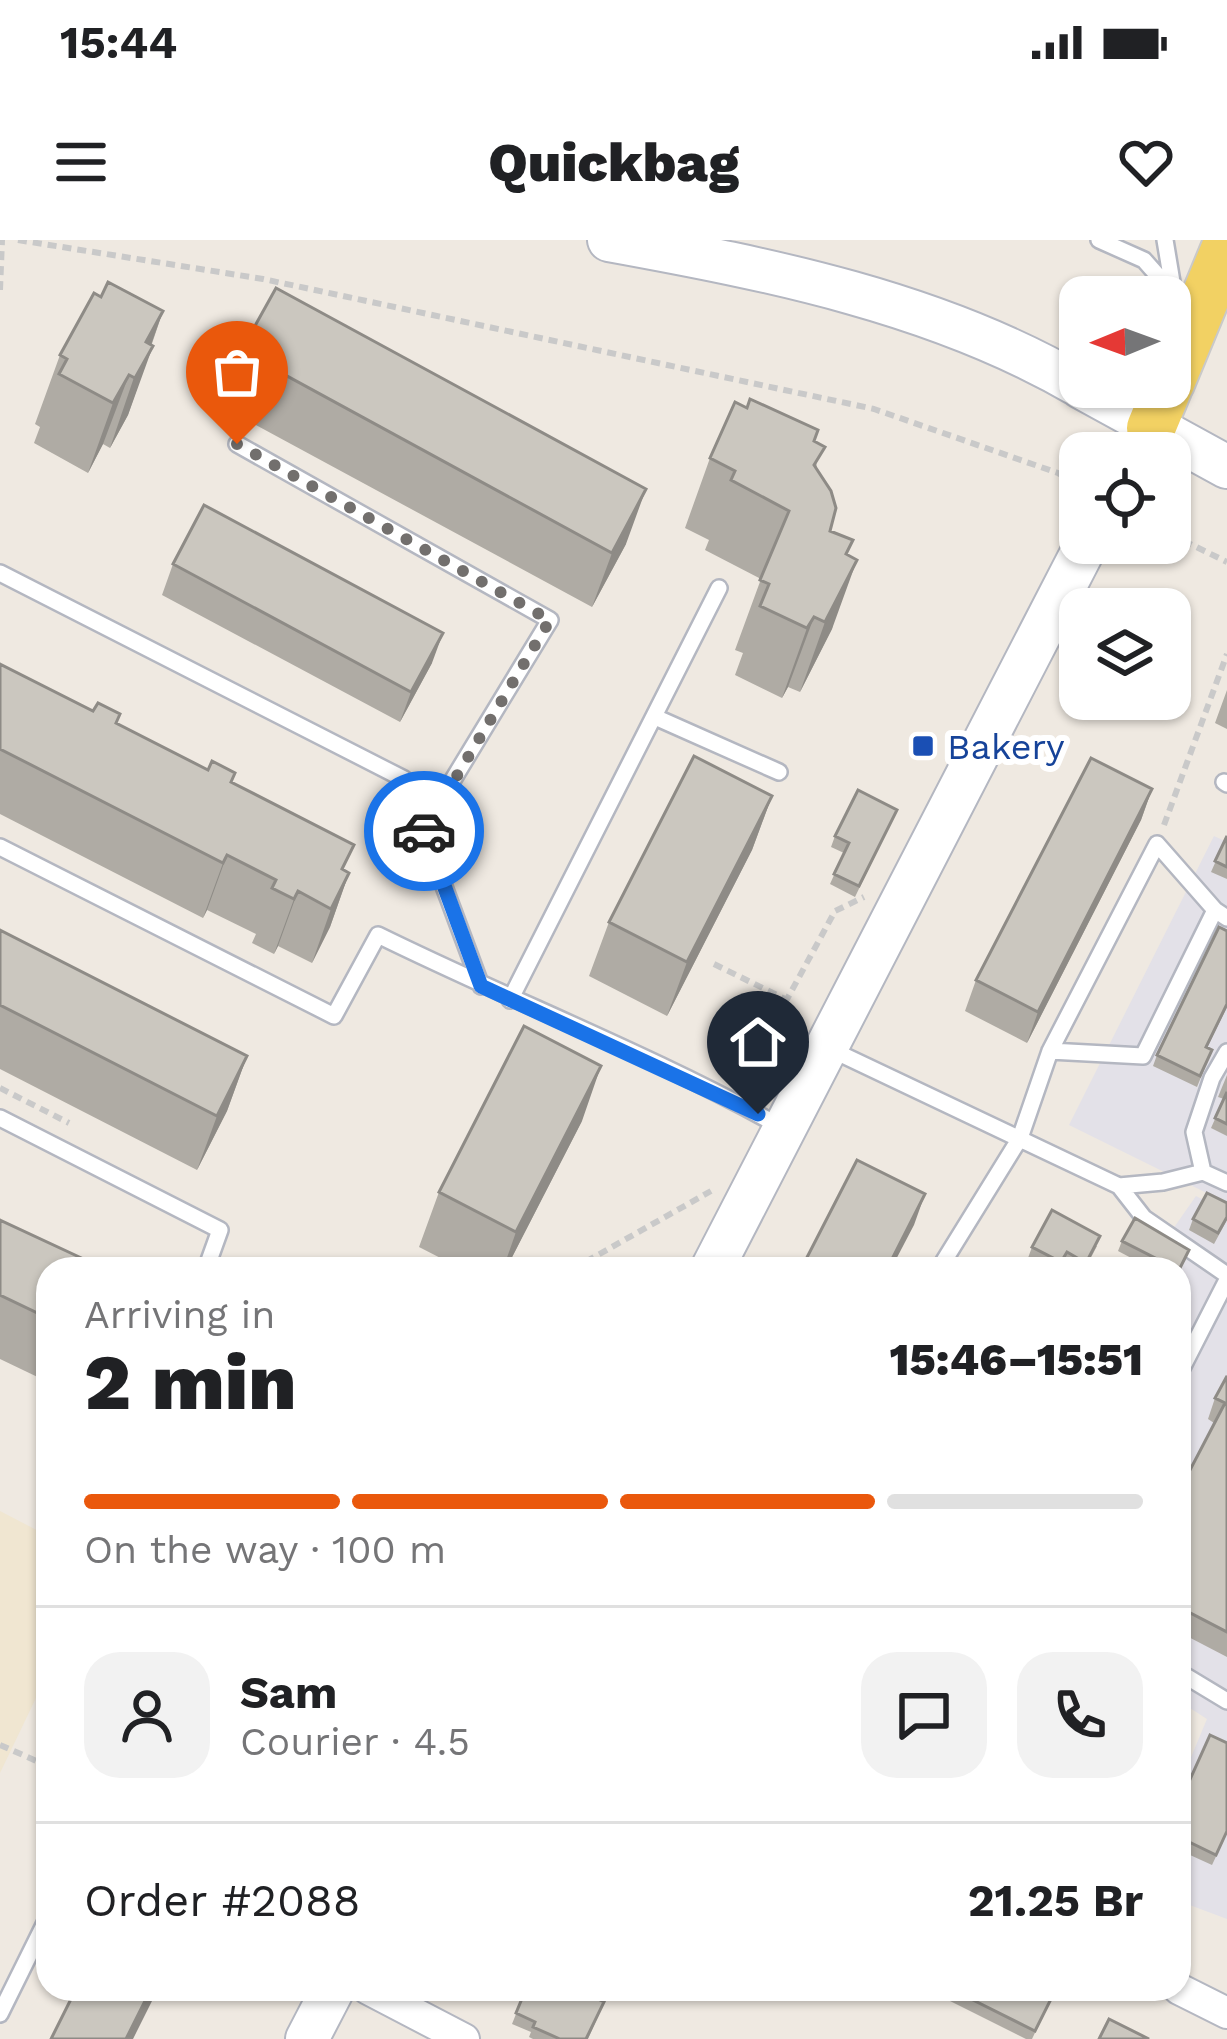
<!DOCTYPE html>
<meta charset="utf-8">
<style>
body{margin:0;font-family:"Work Sans",sans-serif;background:#f2f2f2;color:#202124;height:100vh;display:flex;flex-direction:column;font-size:45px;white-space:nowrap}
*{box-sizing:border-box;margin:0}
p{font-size:39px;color:#757577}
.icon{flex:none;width:66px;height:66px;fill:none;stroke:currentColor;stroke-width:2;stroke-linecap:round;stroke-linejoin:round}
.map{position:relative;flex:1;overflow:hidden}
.drawer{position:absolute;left:36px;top:1017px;width:1155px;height:744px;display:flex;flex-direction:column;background:#fff;border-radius:36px;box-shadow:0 3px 9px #0004}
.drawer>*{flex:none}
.needle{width:78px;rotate:269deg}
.fabs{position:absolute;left:1059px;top:36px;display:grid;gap:24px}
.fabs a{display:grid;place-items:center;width:132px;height:132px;border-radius:24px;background:#fff;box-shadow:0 3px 9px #0004;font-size:60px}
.pin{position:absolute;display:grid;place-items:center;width:102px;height:102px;color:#fff;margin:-123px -51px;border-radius:50% 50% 50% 0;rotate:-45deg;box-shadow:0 0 12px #0007}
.pin .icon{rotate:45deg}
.courier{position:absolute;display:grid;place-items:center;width:120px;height:120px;margin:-60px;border:9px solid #1a73e8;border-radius:50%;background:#fff;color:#222;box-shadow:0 3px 15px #0007}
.headline em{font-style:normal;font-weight:800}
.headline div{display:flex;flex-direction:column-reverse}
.headline{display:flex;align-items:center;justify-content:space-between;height:204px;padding:0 48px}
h1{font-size:78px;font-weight:800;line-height:90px}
.bar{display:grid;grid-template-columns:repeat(4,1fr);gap:18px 12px;align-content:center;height:144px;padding:0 48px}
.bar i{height:15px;border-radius:9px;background:#e0e0e0}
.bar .on{background:#ea580c}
.bar p{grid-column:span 4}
.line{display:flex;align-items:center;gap:30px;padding:0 48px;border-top:3px solid #e0e0e0}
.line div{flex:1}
.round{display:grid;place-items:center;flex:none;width:126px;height:126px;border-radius:36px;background:#f2f2f2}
.status{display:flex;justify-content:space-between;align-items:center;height:84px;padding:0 60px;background:#fff;direction:ltr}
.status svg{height:33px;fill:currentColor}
header{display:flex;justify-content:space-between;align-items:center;height:156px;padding:0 48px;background:#fff;font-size:54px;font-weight:800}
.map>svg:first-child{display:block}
.industrial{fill:#e3e1e8}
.education{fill:#f0e6d1}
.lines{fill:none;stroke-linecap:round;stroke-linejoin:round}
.lane-casing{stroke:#b4b7c1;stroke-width:20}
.street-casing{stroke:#b4b7c1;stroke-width:34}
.secondary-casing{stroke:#b4b7c1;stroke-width:46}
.primary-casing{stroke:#c9c9c9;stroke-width:52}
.path{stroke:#c9c9c9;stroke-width:6;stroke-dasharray:9 6;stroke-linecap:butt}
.lane{stroke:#fff;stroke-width:15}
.street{stroke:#fff;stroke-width:30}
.secondary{stroke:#fff;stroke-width:42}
.primary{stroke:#f2d163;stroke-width:48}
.wall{fill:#afaba4}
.shaded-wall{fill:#8e8b86}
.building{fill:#cbc7bf;stroke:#8e8b86;stroke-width:3}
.done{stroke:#726f6d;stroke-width:12;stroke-dasharray:0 21.6}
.route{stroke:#1a73e8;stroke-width:15}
.transit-dot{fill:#1a4fb4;stroke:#fff;stroke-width:4.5}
.labels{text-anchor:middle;stroke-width:12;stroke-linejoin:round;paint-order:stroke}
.transit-label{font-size:36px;fill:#164399;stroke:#fff;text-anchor:start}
</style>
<div class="status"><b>15:44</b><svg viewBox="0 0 49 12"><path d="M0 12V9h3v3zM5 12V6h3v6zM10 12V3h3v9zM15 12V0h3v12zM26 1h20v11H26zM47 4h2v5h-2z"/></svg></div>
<header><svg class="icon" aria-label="menu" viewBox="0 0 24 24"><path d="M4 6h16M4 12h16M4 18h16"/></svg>Quickbag<svg class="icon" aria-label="heart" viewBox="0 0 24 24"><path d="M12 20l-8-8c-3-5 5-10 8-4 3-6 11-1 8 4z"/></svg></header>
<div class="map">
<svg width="1227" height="1799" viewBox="0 0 1227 1799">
<rect width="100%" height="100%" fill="#efe9e1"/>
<path class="industrial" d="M 1214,596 L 1227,602 L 1227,963 L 1069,885 Z
M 1196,956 L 1227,972 L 1227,1679 L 1179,1661 L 1179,1546 L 1207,1479 L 1179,1461 L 1179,1029 L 1145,1029 Z"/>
<path class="education" d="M 0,1271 L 48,1296 L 48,1433 L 0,1533 Z"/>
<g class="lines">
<defs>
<path id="lane" d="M 1099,0 L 1144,20 L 1174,54
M 1165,0 L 1174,54 L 1170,80
M 237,204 L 550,380 L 423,589
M 0,333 L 404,539 L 481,746
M 655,477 L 779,532
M 1224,542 L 1227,544
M 0,607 L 334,776 L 378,695 C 512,761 652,815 783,888
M 510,760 L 719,348
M 828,808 L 1119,946 L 1163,942 L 1203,932 L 1227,943
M 1050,811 L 1143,816 L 1215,670 L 1227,678
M 0,878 L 220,990 L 206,1029
M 1203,932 L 1194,892 L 1212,838 L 1227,812
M 1119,946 L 1144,978 L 1227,1035
M 939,1029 L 1020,898 L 1050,811 L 1157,604 L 1215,670
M 1179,1134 L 1227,1040
M 1179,1432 L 1227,1461
M 0,1774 L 48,1677"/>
<path id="street" d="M 368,1749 L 464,1799
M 1179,1749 L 1227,1773"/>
<path id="secondary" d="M 609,0 C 769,29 939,63 1080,146
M 1081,147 L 1227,227
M 712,1029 L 1087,303
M 307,1799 L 333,1749"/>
<path id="primary" d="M 1170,143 L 1227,5
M 1151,188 L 1168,147"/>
</defs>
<use href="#lane" class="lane-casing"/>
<use href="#street" class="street-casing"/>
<use href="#secondary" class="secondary-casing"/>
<use href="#primary" class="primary-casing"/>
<path class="path" d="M 18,0 L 263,39 L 874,169 L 1058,233 L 1080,245
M 0,50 L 2,0
M 1064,273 L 1079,244
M 1170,294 L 1227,322
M 1164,585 L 1227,414
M 714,724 L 787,760
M 742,842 L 835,671 L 864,657
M 0,848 L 69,883
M 573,1029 L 711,951
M 0,1505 L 48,1526"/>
<use href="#lane" class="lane"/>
<use href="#street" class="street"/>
<use href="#secondary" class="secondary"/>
<use href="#primary" class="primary"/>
</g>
<path class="wall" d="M 101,57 L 163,71 L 128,175 L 110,208 L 103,204 L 88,233 L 34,203 L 40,187 L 35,184 L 60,115 Z
M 241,111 L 626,304 L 592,367 L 221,166 Z
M 814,201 L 817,229 L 830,291 L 847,315 L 832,389 L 800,452 L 788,447 L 782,458 L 735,435 L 743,413 L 735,410 L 761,339 L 705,310 L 709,300 L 685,288 L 710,218 Z
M 173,324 L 432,423 L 400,482 L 162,355 Z
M 0,424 L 231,542 L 349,633 L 330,687 L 312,723 L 278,706 L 274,714 L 252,703 L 256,694 L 207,670 L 203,678 L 0,574 Z
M 1227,450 L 1227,489 L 1215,483 Z
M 1152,549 L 1141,580 L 1027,803 L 965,771 L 976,740 Z
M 772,556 L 752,610 L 667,776 L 589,736 L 609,682 Z
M 897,570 L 855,657 L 830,644 L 844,613 L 831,607 L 835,596 Z
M 1227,596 L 1227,639 L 1211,632 Z
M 0,690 L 247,816 L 227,871 L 197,930 L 0,829 Z
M 1227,691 L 1227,767 L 1207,808 L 1212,810 L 1197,847 L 1153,826 L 1157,815 Z
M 1227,835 L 1227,896 L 1211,888 L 1224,859 L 1218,857 Z
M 582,881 L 506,1029 L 462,1029 L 419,1007 L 439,952 Z
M 1227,963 L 1227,980 L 1214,1004 L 1189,990 L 1193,979 Z
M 0,980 L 48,1029 L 48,1142 L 0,1119 Z
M 1122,1001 L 1189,1010 L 1185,1021 L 1179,1029 L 1152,1029 L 1118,1011 Z
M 1097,1006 L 1085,1029 L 1074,1029 L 1063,1023 L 1060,1029 L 1050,1029 L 1028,1018 L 1032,1007 Z
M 1227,1136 L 1227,1417 L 1179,1392 L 1179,1251 L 1214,1183 L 1208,1179 L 1215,1158 Z
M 1179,1564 L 1227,1593 L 1212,1625 L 1179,1610 Z
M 436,1749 L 458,1749 L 453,1758 Z
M 526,1749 L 566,1759 L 600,1772 L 588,1799 L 533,1799 L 529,1797 L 531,1792 L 512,1784 Z
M 926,1749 L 1056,1749 L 1032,1799 L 1026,1799 Z"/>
<path class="shaded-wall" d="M 163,71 L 146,119 L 153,106 L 128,175 L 110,208 L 146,102 Z
M 129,135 L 103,204 L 88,233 L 113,163 Z
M 646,249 L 626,304 L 592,367 L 612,313 Z
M 857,320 L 832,389 L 800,452 L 825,382 Z
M 814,377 L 788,447 L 782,458 L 807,388 Z
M 443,393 L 432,423 L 400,482 L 411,452 Z
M 1152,549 L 1141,580 L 1027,803 L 1038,772 Z
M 772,556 L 752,610 L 667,776 L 687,722 Z
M 227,615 L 207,670 L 203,678 L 223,623 Z
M 349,633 L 330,687 L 312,723 L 331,669 Z
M 298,651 L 278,706 L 274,714 L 294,659 Z
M 247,816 L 227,871 L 197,930 L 217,876 Z
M 601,826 L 582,881 L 506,1029 L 503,1029 L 516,992 Z
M 925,954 L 914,985 L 891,1029 L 887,1029 Z
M 151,1749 L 158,1749 L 133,1799 L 126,1799 Z"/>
<path class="building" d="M 108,42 L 163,71 L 146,102 L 153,106 L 135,138 L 129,135 L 113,163 L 59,134 L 67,119 L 60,115 L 94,53 L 101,57 Z
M 276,48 L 646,249 L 612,313 L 241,111 Z
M 750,159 L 818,190 L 814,201 L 825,207 L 814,225 L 831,251 L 836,268 L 830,291 L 853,300 L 846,314 L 857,320 L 825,382 L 814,377 L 807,388 L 760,366 L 769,344 L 760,340 L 789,271 L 731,240 L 735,231 L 710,218 L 735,162 L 747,168 Z
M 204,265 L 443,393 L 411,452 L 173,324 Z
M 0,424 L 93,471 L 98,463 L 120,474 L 116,483 L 208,530 L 212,521 L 235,533 L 231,542 L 354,605 L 342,629 L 349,633 L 331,669 L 298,651 L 294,659 L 272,648 L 276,640 L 227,615 L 223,623 L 0,509 Z
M 694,516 L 772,556 L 687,722 L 609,682 Z
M 1091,518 L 1152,549 L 1038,772 L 976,740 Z
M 858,550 L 897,570 L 859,646 L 834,634 L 849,603 L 835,596 Z
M 1227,596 L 1227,627 L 1215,621 Z
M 1219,687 L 1227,691 L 1227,764 L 1206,807 L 1212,810 L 1200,836 L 1157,815 Z
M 0,690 L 247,816 L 217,876 L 0,765 Z
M 524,786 L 601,826 L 516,992 L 439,952 Z
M 1227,852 L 1227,884 L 1215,878 Z
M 857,920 L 925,954 L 887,1029 L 801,1029 Z
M 1207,953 L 1227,963 L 1227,977 L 1218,993 L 1193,979 Z
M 1052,970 L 1100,996 L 1086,1023 L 1067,1012 L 1061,1022 L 1032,1007 Z
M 1135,978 L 1189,1010 L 1179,1030 L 1122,1001 Z
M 0,980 L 105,1029 L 48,1029 L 48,1078 L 0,1055 Z
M 1227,1136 L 1227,1392 L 1179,1367 L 1179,1251 L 1225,1163 L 1215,1158 Z
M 1210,1495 L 1227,1503 L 1227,1591 L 1216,1615 L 1179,1597 L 1179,1564 Z
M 76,1749 L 151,1749 L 126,1799 L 51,1799 Z
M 526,1749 L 536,1749 L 566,1759 L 571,1749 L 577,1749 L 604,1762 L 586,1799 L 560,1799 L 533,1787 L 535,1782 L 516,1773 Z
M 951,1749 L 1056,1749 L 1035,1791 Z
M 1109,1779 L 1149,1799 L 1099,1799 Z"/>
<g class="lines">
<path class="done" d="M 237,204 L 550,380 L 424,591"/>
<path class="route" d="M 424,591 L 481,746 L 758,874"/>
</g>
<rect class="transit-dot" x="911" y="494" width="24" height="24" rx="6"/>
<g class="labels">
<g class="transit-label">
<text x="947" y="519">Bakery</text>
</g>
</g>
</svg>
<div class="fabs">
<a><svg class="needle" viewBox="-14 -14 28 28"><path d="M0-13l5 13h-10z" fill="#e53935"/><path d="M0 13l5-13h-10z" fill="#757577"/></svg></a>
<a><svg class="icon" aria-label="locate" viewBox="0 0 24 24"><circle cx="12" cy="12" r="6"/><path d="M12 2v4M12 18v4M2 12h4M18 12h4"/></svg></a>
<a><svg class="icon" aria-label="layers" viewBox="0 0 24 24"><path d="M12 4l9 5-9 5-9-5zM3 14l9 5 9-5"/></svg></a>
</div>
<div class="pin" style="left:237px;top:204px;background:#ea580c"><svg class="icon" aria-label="bag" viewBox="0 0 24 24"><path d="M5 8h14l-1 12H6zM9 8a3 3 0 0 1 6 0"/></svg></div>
<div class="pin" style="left:758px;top:874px;background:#1f2937"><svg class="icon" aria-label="home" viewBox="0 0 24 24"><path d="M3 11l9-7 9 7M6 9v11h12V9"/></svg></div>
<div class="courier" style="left:424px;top:591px"><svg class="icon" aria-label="car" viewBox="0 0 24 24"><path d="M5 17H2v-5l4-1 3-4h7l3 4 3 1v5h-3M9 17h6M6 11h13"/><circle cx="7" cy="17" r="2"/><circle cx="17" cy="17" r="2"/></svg></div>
<section class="drawer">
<div class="headline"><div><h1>2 min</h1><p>Arriving in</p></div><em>15:46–15:51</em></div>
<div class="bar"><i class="on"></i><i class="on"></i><i class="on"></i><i></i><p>On the way · 100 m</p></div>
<div class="line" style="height:216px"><a class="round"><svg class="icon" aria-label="person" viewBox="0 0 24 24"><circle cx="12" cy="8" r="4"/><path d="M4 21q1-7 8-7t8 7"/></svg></a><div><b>Sam</b><p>Courier · 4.5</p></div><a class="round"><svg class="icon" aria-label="chat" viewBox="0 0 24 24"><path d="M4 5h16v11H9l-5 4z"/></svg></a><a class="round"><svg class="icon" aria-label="phone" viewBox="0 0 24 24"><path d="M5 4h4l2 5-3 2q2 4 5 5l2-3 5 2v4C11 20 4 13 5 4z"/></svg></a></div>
<div class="line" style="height:156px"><div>Order #2088</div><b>21.25 Br</b></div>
</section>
</div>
